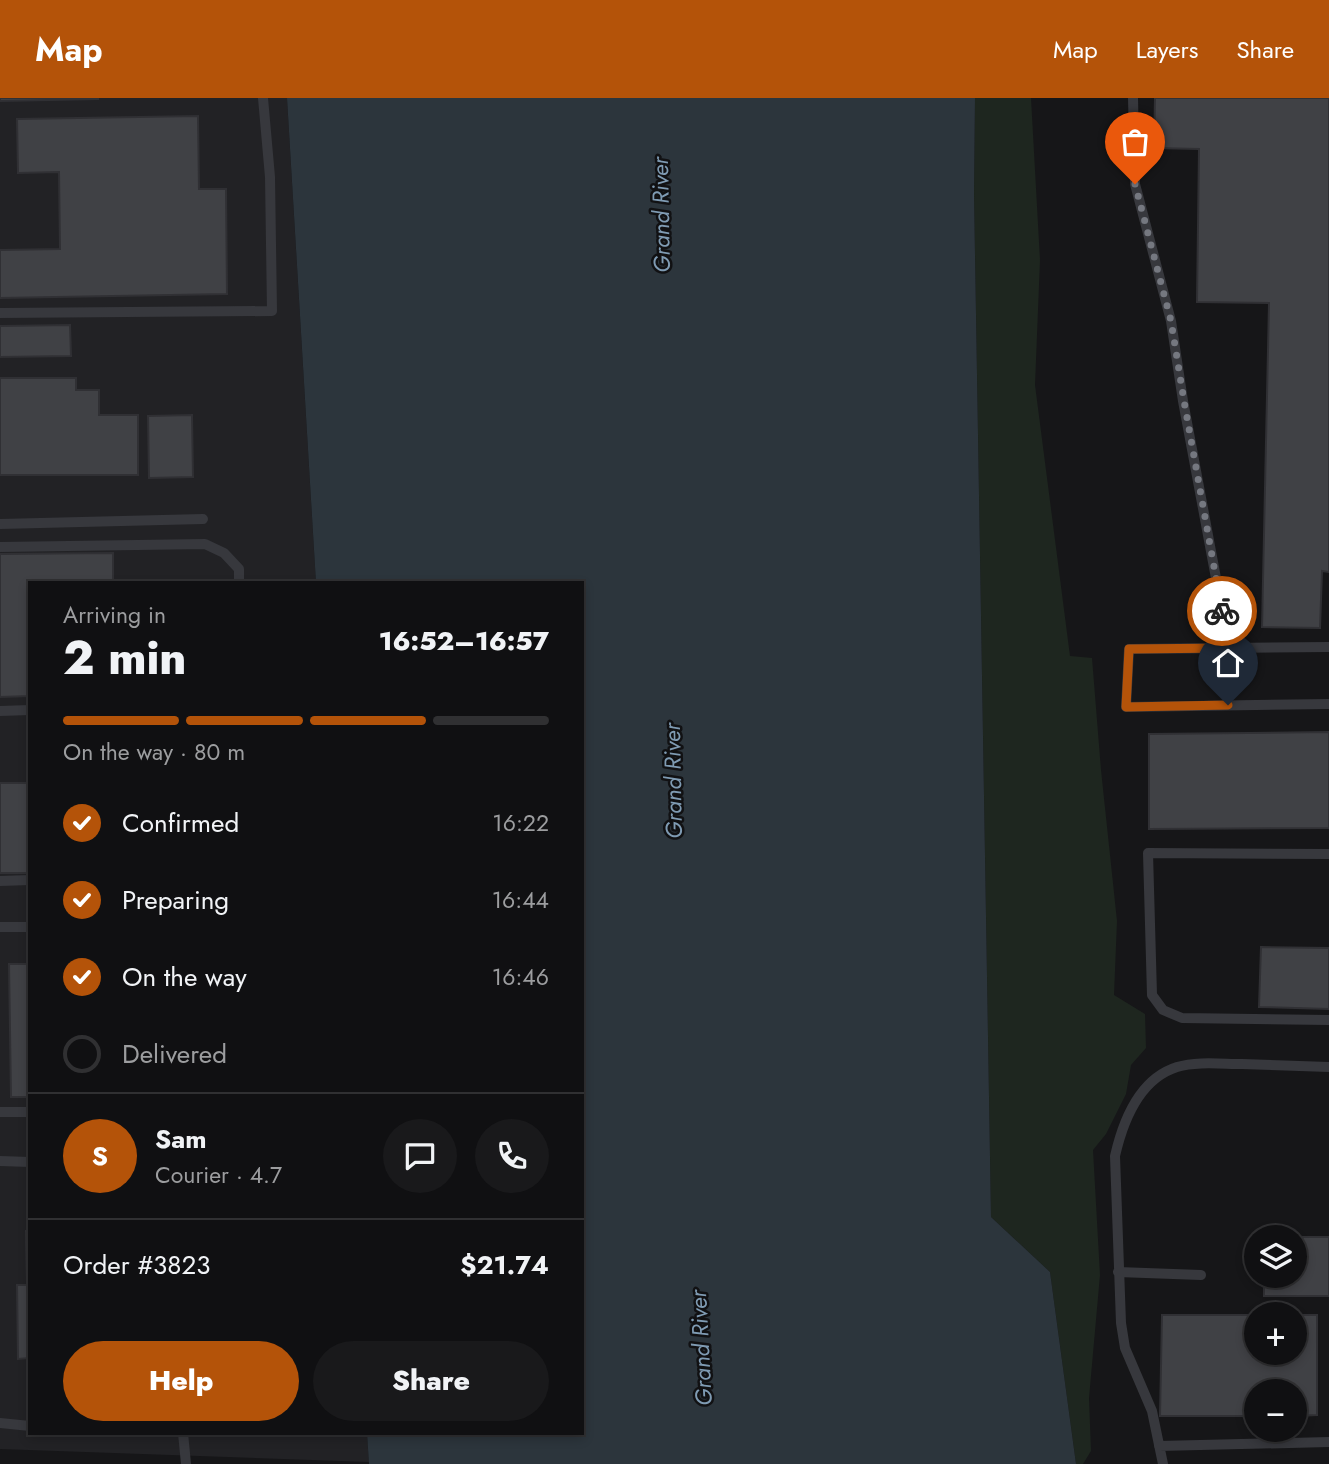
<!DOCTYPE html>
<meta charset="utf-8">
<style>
body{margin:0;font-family:Jost,sans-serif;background:#19191b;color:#f1f3f6;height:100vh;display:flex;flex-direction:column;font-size:26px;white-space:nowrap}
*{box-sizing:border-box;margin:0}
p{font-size:23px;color:#9c9d9f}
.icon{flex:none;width:38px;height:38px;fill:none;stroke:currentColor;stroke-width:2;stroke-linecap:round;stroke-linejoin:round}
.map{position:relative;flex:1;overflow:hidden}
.side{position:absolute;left:28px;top:483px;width:556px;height:854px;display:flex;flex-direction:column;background:#101012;border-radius:0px;box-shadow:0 4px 10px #0003,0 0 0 2px #303032}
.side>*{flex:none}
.controls{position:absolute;left:1244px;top:1127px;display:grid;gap:14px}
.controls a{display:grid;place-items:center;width:63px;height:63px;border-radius:50%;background:#101012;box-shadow:0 4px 10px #0003,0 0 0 2px #303032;font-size:35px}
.pin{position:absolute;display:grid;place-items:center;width:60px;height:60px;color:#fff;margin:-72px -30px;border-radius:50% 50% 50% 0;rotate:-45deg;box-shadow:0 0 7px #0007}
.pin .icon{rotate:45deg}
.courier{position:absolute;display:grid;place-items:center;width:70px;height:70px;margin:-35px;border:5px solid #b45309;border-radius:50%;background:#fff;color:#222;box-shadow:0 2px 9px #0007}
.summary em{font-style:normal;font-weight:800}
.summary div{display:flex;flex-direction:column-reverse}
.summary{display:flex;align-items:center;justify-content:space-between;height:119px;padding:0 35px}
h1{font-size:46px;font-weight:800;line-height:52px}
.bar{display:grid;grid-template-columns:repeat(4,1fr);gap:10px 7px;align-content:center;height:84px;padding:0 35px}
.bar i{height:9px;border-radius:5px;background:#303032}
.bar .current{background:#b45309}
.bar p{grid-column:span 4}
.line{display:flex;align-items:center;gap:18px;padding:0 35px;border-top:2px solid #303032}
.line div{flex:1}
.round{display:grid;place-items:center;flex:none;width:74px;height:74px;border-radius:37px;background:#19191b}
ol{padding:0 35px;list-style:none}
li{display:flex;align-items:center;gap:21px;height:77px}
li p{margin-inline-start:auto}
li .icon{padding:7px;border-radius:50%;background:#b45309;color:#fff;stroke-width:4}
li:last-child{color:#9c9d9f}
li i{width:38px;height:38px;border:4px solid #303032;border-radius:50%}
.primary-button{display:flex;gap:14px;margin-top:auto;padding:14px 35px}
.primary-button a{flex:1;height:80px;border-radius:42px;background:#b45309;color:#fff;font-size:28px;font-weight:800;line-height:80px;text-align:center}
.primary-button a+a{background:#19191b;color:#f1f3f6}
header{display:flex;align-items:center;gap:42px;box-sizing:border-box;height:98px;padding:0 35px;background:#b45309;color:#fff}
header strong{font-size:33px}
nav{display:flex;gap:38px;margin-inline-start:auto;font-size:24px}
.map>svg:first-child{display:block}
.built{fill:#222225}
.green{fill:#1e261f}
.water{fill:#2c353c}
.building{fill:#404145;stroke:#303034;stroke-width:2}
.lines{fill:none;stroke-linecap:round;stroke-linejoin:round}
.lane{stroke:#37383d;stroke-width:10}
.done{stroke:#757880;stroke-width:7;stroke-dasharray:0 12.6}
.route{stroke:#b45309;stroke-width:9}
.labels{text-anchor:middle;stroke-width:5;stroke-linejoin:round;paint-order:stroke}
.water-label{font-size:23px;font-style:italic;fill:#7f9bb3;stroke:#111113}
</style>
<header>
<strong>Map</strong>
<nav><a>Map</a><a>Layers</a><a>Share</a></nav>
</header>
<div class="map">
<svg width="1329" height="1366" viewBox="0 0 1329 1366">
<rect width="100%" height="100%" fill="#161618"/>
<path class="built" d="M 0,0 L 287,0 L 316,485 L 30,485 L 30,1335 L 367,1335 L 369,1364 L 0,1351 Z"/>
<path class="green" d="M 975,0 L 1031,0 L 1040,162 L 1035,287 L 1070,558 L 1092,560 L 1101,672 L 1117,823 L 1114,897 L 1145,916 L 1146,950 L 1131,967 L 1126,996 L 1106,1036 L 1093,1052 L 1100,1177 L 1089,1300 L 1091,1353 L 1083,1366 L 1076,1366 L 1050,1174 L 991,1119 L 974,96 Z"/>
<path class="water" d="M 287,0 L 975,0 L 974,96 L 991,1119 L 1050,1174 L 1076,1366 L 369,1366 L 367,1335 L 583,1335 L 583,485 L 316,485 Z"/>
<path class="building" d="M 0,0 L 98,0 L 98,1 L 0,3 Z
M 1155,0 L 1329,0 L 1329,474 L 1322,473 L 1320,530 L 1262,529 L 1269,205 L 1197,204 L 1199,51 L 1154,50 Z
M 198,18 L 199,91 L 226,91 L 227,196 L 0,200 L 0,152 L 60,151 L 59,74 L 18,75 L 17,21 Z
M 70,227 L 71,258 L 0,259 L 0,228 Z
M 0,280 L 76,280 L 76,292 L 99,292 L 99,317 L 138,317 L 138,377 L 0,377 Z
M 192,317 L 193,379 L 149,380 L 148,318 Z
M 113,455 L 113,484 L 195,485 L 30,485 L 30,598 L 0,599 L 0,456 Z
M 1329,634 L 1329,730 L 1149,731 L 1149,636 Z
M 0,685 L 30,685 L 30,775 L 0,775 Z
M 1261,849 L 1329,850 L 1329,911 L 1259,909 Z
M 9,866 L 30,866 L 30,999 L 11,999 Z
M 26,1133 L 30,1133 L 30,1296 L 29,1260 L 18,1261 L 17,1187 L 27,1187 Z
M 1266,1139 L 1329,1139 L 1329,1198 L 1264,1198 L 1264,1178 L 1295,1178 L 1295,1139 Z
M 1162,1217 L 1256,1217 L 1256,1255 L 1295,1255 L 1295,1217 L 1317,1217 L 1317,1317 L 1295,1318 L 1295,1293 L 1256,1293 L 1256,1318 L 1160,1318 Z"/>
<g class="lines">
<path class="lane" d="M 1133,0 L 1135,86 L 1171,223 L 1183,303 L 1229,550 L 1129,551 L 1126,609 L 1329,606
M 0,215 L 272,213 L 270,79 L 263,0
M 0,426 L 203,421
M 0,449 L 205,446 L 224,455 L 239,471 L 239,485
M 1229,550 L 1329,549
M 0,613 L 30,612
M 1329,756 L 1148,755 L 1152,897 L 1163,912 L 1182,920 L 1329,922
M 0,783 L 30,782
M 0,829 L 30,829
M 0,1014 L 30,1014
M 0,1063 L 30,1064
M 1118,1174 L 1201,1177
M 0,1325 L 30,1328
M 183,1335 L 186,1366
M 1159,1348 L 1329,1344
M 1163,1366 L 1152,1313 L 1125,1250 L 1121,1225 L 1115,1058 C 1123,1023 1139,981 1177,969 C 1197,963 1222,966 1242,966 C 1271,967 1300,968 1329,969"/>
</g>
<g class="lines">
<path class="done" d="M 1135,86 L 1171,223 L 1184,303 L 1222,513"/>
<path class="route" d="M 1222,513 L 1229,550 L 1129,551 L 1126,609 L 1228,607"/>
</g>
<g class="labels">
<g class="water-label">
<text transform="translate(661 117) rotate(-91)" y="8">Grand River</text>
<text transform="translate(673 683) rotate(-91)" y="8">Grand River</text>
<text transform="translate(701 1250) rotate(-93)" y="8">Grand River</text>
</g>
</g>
</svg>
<div class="controls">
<a><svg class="icon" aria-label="layers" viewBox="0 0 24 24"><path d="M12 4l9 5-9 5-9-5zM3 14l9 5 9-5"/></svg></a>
<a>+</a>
<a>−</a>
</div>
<div class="pin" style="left:1135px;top:86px;background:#ea580c"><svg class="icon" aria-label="bag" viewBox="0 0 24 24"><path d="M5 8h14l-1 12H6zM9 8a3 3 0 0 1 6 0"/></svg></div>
<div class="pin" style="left:1228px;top:607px;background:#1f2937"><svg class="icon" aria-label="home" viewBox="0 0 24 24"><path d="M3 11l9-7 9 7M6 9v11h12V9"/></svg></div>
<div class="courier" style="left:1222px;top:513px"><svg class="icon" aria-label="bike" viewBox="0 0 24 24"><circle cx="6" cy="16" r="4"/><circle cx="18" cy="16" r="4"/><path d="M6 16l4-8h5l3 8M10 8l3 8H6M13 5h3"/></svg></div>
<section class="side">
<div class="summary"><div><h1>2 min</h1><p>Arriving in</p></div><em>16:52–16:57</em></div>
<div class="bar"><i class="current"></i><i class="current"></i><i class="current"></i><i></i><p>On the way · 80 m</p></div>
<ol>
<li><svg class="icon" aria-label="check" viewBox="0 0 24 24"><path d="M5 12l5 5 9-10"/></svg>Confirmed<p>16:22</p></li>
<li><svg class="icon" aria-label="check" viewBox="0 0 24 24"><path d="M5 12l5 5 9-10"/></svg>Preparing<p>16:44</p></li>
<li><svg class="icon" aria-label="check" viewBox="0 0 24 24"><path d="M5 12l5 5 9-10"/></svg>On the way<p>16:46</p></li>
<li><i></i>Delivered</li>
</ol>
<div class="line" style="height:126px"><b class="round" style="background:#b45309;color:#fff">S</b><div><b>Sam</b><p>Courier · 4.7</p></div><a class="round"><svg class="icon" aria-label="chat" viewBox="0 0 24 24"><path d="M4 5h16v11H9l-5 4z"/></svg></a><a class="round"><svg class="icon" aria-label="phone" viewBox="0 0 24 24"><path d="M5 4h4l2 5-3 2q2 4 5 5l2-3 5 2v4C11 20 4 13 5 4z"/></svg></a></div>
<div class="line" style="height:91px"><div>Order #3823</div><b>$21.74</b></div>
<div class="primary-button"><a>Help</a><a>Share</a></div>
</section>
</div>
